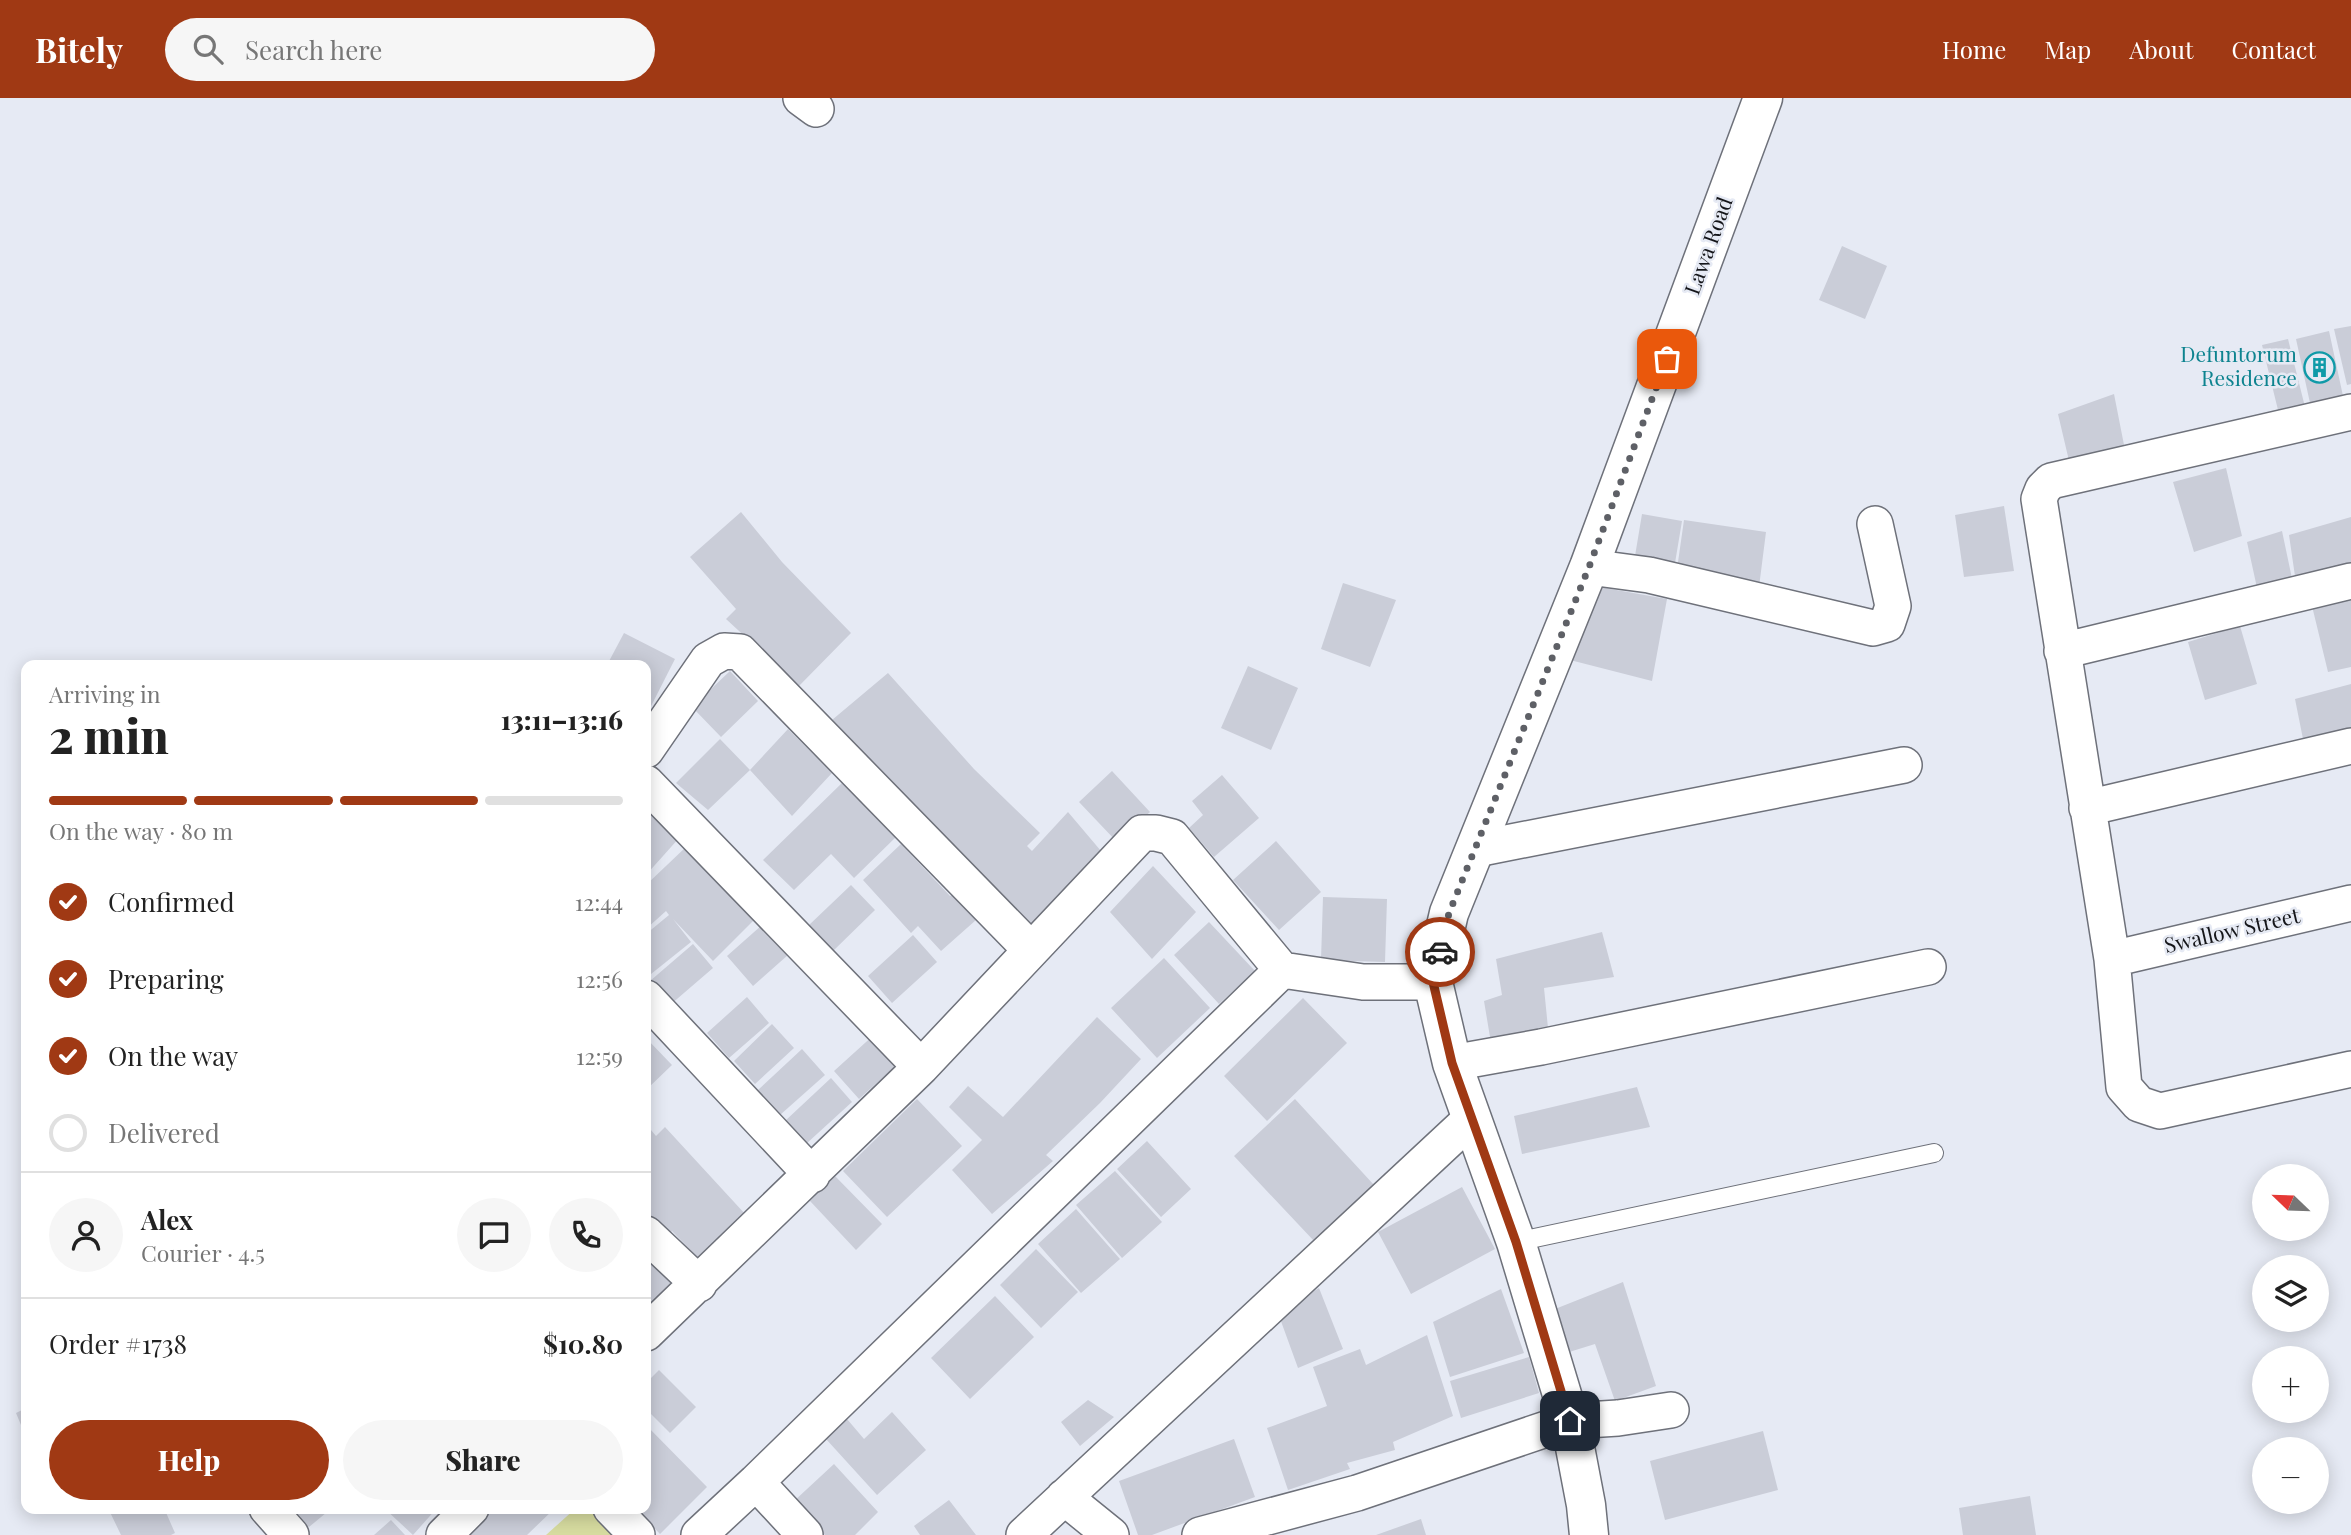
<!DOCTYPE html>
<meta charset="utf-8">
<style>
body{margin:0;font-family:"Playfair Display",serif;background:#f6f6f6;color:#222;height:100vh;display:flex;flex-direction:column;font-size:26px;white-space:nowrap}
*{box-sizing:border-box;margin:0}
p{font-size:23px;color:#767676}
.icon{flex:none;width:38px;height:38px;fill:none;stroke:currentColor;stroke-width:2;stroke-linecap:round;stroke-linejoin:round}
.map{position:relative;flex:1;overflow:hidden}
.panel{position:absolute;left:21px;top:562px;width:630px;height:854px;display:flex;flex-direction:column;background:#fff;border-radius:14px;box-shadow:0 4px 18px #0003}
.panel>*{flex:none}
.needle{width:46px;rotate:293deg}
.tools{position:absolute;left:2252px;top:1066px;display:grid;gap:14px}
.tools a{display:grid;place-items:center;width:77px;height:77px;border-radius:50%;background:#fff;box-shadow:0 4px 18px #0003;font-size:35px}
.pin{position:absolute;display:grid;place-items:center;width:60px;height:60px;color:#fff;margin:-30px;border-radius:14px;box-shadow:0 4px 10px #0006}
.courier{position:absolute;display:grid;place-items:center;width:70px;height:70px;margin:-35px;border:5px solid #a03914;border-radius:50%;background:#fff;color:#222;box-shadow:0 2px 9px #0007}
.head em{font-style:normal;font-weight:800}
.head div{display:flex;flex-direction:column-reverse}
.head{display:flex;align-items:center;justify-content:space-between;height:119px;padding:0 28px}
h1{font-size:46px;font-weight:800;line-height:52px}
.bar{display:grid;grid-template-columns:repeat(4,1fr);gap:10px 7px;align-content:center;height:84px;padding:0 28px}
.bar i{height:9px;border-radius:5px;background:#e0e0e0}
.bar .on{background:#a03914}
.bar p{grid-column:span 4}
.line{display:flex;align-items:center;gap:18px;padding:0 28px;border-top:2px solid #e0e0e0}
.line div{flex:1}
.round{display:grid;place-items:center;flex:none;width:74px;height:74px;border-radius:37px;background:#f6f6f6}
ol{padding:0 28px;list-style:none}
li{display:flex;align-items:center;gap:21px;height:77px}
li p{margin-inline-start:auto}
li .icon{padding:7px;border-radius:50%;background:#a03914;color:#fff;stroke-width:4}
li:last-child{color:#767676}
li i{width:38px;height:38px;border:4px solid #e0e0e0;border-radius:50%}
.button{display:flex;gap:14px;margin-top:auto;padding:14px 28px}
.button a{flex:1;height:80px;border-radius:42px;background:#a03914;color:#fff;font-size:28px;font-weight:800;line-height:80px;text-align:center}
.button a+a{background:#f6f6f6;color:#222}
header{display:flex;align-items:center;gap:42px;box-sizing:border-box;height:98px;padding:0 35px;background:#a03914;color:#fff}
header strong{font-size:33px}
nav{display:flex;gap:38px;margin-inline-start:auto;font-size:24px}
.search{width:490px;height:63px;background:#f6f6f6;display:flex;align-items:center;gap:18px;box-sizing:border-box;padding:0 24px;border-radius:38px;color:#767676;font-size:26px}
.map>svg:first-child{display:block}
.green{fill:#d7dca0}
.building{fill:#cacdd8}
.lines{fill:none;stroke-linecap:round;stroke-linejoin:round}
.service-casing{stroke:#6e717a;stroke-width:20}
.minor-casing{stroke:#6e717a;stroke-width:38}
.tertiary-casing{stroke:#6e717a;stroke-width:41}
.service{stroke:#fff;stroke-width:18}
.minor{stroke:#fff;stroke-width:35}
.tertiary{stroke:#fff;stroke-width:38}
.done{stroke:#5e6066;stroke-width:7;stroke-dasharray:0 12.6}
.route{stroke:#a03914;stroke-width:9}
.labels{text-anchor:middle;stroke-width:5;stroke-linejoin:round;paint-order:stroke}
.street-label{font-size:21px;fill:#141519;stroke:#e6eaf4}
.culture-label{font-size:21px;fill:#0d838f;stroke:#e6eaf4;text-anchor:end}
</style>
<header>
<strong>Bitely</strong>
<div class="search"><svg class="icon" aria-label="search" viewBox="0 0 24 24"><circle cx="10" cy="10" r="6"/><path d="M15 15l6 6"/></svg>Search here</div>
<nav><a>Home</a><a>Map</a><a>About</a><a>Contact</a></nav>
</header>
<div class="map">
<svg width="2351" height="1437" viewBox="0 0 2351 1437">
<rect width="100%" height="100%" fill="#e6eaf4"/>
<path class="green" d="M 576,1410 L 604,1411 L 628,1437 L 546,1437 Z"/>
<path class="building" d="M 1842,148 L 1887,168 L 1865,221 L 1819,202 Z
M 2351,228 L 2351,286 L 2347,287 L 2334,231 Z
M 2329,233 L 2343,298 L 2310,305 L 2296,241 Z
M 2288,241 L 2305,309 L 2279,316 L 2262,247 Z
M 2114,296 L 2125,352 L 2070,367 L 2058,316 Z
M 2226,370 L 2242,438 L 2194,454 L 2173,384 Z
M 2004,408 L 2014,473 L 1964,479 L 1955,417 Z
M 741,414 L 782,464 L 851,535 L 799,588 L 726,521 L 736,511 L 690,459 Z
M 1642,416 L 1682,423 L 1673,477 L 1633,470 Z
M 2351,419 L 2351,479 L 2297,492 L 2289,437 Z
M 1684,422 L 1766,434 L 1759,489 L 1676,478 Z
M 2282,433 L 2294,490 L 2259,499 L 2247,444 Z
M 1343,485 L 1396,502 L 1370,569 L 1321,551 Z
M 1588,487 L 1667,501 L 1652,583 L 1570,562 Z
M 2351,501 L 2351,569 L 2328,574 L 2312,508 Z
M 2240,528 L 2257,586 L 2205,602 L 2188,544 Z
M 624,535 L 675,561 L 646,618 L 646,567 L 607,567 Z
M 1248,568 L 1298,590 L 1271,652 L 1221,630 Z
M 730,573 L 758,603 L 721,639 L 692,609 Z
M 888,575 L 974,671 L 1040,735 L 1027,748 L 1032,753 L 1068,714 L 1101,753 L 1069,791 L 1024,832 L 864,660 L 832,622 Z
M 2351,586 L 2351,642 L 2305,651 L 2295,601 Z
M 788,631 L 832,675 L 792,718 L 750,672 Z
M 720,641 L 750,672 L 708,712 L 676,685 Z
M 1112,673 L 1150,714 L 1117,744 L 1079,704 Z
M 1222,677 L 1259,720 L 1214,759 L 1189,730 L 1203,717 L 1192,703 Z
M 843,684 L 896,739 L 854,780 L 831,756 L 794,792 L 763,762 Z
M 646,705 L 680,739 L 646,777 Z
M 1276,743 L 1321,794 L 1279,832 L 1233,782 Z
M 901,746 L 950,798 L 953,796 L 976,822 L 941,853 L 918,828 L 911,835 L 863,782 Z
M 687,748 L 757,819 L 713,863 L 673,821 L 691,844 L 646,880 L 646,836 L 669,817 L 666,813 L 646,831 L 646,787 Z
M 1153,768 L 1196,814 L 1152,861 L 1110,814 Z
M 851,787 L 875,812 L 832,854 L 808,828 Z
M 1323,799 L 1387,801 L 1385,864 L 1321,862 Z
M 771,819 L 797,849 L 753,888 L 727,858 Z
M 1209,824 L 1255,873 L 1219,906 L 1174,857 Z
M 1602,834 L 1614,879 L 1544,890 L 1548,930 L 1491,945 L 1484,903 L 1502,897 L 1496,861 Z
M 913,837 L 937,864 L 892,905 L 868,878 Z
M 693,846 L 713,870 L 670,907 L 650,883 Z
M 1164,860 L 1210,910 L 1157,960 L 1111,910 Z
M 747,899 L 769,925 L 729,960 L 707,935 Z
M 1303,900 L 1347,945 L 1267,1023 L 1224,978 Z
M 1097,919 L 1141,961 L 1100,1005 L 1046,1057 L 1053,1063 L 992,1116 L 952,1072 L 982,1042 L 949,1009 L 968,988 L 1003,1019 Z
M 772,926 L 794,950 L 755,986 L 734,963 Z
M 876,935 L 901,963 L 859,1001 L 834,973 Z
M 646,940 L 672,967 L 646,992 Z
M 802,951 L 825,977 L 780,1017 L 758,992 Z
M 831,980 L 852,1004 L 806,1046 L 785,1023 Z
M 1637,989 L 1650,1029 L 1522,1056 L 1514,1018 Z
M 917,1001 L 962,1048 L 887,1119 L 843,1073 Z
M 1295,1001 L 1374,1087 L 1314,1143 L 1234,1058 Z
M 646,1026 L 656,1038 L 665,1029 L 746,1117 L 700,1162 L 672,1133 L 666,1139 L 646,1119 L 646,1109 L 648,1106 L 646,1103 Z
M 1147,1043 L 1191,1091 L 1161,1119 L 1117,1071 Z
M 1115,1073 L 1162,1124 L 1122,1160 L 1076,1107 Z
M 834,1077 L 882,1126 L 856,1152 L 810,1103 Z
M 1462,1089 L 1495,1151 L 1411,1196 L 1378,1134 Z
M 1076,1111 L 1120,1161 L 1081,1195 L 1038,1146 Z
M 1036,1151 L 1078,1194 L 1041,1230 L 1000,1187 Z
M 646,1158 L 681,1190 L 646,1221 Z
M 1623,1184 L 1656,1288 L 1615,1303 L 1595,1246 L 1566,1255 L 1550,1213 Z
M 1319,1190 L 1343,1251 L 1298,1270 L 1278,1215 Z
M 1501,1191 L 1524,1255 L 1450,1279 L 1433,1224 Z
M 995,1198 L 1034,1239 L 970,1301 L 931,1260 Z
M 1427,1237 L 1453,1318 L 1393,1344 L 1395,1352 L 1347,1365 L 1350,1371 L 1288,1392 L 1267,1330 L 1327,1308 L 1313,1269 L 1360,1251 L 1366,1267 Z
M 1529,1259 L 1539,1295 L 1461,1320 L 1450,1283 Z
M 659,1272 L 696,1309 L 670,1335 L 646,1311 L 646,1285 Z
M 1088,1302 L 1114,1319 L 1080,1348 L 1061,1324 Z
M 26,1310 L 26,1339 L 16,1315 Z
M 892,1314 L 926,1352 L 877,1397 L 826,1341 L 847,1321 L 864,1341 Z
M 646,1327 L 707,1389 L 660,1436 L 635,1410 L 646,1410 Z
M 1763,1333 L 1778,1392 L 1665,1422 L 1650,1363 Z
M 1234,1341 L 1255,1399 L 1152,1437 L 1138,1437 L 1119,1383 Z
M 834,1366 L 878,1414 L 855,1437 L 825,1437 L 793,1404 Z
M 2030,1398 L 2036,1437 L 1963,1437 L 1959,1410 Z
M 949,1402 L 976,1437 L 920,1437 L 914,1428 Z
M 108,1410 L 164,1410 L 175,1435 L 171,1437 L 121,1437 Z
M 287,1410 L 332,1410 L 309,1429 Z
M 384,1410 L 437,1410 L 413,1437 Z
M 495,1410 L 555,1410 L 527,1437 L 468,1437 Z
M 1421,1421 L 1426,1437 L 1376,1437 Z
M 391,1422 L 405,1437 L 374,1437 Z"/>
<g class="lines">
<defs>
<path id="service" d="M 1516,1144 L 1934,1055"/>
<path id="minor" d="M 801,0 L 816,11
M 2351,314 L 2051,383 L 2043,391 L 2039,401 L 2112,861 L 2124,989 L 2139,1006 L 2160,1013 L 2351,971
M 1589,469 L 1649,477 L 1873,530 L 1887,526 L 1893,508 L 1875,426
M 2062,553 L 2351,483
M 646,652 L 708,562 L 724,553 L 740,554 L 1031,852
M 646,685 L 921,969
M 2087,710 L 2351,648
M 1476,751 L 1904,667
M 2112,861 L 2351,805
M 646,900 L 812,1077
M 1452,965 L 1541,949 L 1928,869
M 646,1136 L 699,1186
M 646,1235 L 921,969 L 1142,735 L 1156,735 L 1172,739 L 1282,872
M 756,1384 L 805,1437
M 1064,1399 L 1111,1437
M 267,1410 L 291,1437
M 611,1410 L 637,1437
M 444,1437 L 471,1410
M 699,1437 L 756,1384 L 1282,872 L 1363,884 L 1433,884
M 1024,1437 L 1472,1020
M 1200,1437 L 1357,1395 L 1570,1323 L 1618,1320 L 1671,1312"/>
<path id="tertiary" d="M 1589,1437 L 1586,1407 L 1570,1323 L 1516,1144 L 1452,965 L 1433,884 L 1449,815 L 1589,469 L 1763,0"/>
</defs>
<use href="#service" class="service-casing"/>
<use href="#minor" class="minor-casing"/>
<use href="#tertiary" class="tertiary-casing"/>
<use href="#service" class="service"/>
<use href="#minor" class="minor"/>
<use href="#tertiary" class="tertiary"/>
</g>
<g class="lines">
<path class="done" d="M 1440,854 L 1449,815 L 1589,469 L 1667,261"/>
<path class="route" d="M 1440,854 L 1433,884 L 1452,965 L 1516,1144 L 1570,1323"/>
</g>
<defs>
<symbol id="building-ring" viewBox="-11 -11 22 22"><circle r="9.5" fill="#e6eaf4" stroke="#0f9aa8" stroke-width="1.5"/><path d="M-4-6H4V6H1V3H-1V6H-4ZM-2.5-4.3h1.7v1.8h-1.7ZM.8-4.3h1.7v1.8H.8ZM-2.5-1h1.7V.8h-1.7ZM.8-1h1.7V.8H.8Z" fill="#0f9aa8"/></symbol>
</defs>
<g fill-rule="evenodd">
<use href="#building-ring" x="2302" y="252" width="35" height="35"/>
</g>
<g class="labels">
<g class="street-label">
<text transform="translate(1709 148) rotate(-70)" y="7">Lawa Road</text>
<text transform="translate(2232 833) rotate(-13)" y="7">Swallow Street</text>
</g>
<g class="culture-label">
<text x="2297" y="264">Defuntorum<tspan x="2297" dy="24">Residence</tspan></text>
</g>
</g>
</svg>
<div class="tools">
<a><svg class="needle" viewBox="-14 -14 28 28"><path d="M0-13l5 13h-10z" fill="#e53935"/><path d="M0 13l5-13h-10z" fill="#767676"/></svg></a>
<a><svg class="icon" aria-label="layers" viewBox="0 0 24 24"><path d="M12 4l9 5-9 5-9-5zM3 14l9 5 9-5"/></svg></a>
<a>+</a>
<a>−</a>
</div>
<div class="pin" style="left:1667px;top:261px;background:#ea580c"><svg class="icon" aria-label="bag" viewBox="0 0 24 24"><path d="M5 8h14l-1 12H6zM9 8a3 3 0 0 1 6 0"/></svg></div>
<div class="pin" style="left:1570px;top:1323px;background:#1f2937"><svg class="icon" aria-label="home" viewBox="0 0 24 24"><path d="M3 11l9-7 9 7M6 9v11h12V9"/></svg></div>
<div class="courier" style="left:1440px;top:854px"><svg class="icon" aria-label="car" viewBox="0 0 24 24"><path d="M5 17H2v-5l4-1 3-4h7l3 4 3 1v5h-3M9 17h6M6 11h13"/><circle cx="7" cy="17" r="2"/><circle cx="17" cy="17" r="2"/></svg></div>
<section class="panel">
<div class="head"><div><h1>2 min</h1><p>Arriving in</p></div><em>13:11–13:16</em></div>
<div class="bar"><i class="on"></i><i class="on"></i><i class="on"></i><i></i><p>On the way · 80 m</p></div>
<ol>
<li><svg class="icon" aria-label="check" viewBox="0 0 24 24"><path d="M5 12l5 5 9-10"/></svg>Confirmed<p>12:44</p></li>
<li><svg class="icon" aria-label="check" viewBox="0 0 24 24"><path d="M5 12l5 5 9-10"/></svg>Preparing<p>12:56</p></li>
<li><svg class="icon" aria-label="check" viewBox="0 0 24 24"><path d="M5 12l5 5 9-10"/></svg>On the way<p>12:59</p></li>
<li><i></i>Delivered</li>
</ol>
<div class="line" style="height:126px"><a class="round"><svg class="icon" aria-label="person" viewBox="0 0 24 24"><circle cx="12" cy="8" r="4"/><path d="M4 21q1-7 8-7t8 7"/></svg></a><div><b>Alex</b><p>Courier · 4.5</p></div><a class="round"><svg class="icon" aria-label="chat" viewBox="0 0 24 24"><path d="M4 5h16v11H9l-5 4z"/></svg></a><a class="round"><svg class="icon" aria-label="phone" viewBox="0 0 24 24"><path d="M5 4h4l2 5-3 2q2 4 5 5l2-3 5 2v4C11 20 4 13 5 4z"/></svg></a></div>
<div class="line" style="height:91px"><div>Order #1738</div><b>$10.80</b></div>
<div class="button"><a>Help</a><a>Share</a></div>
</section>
</div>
